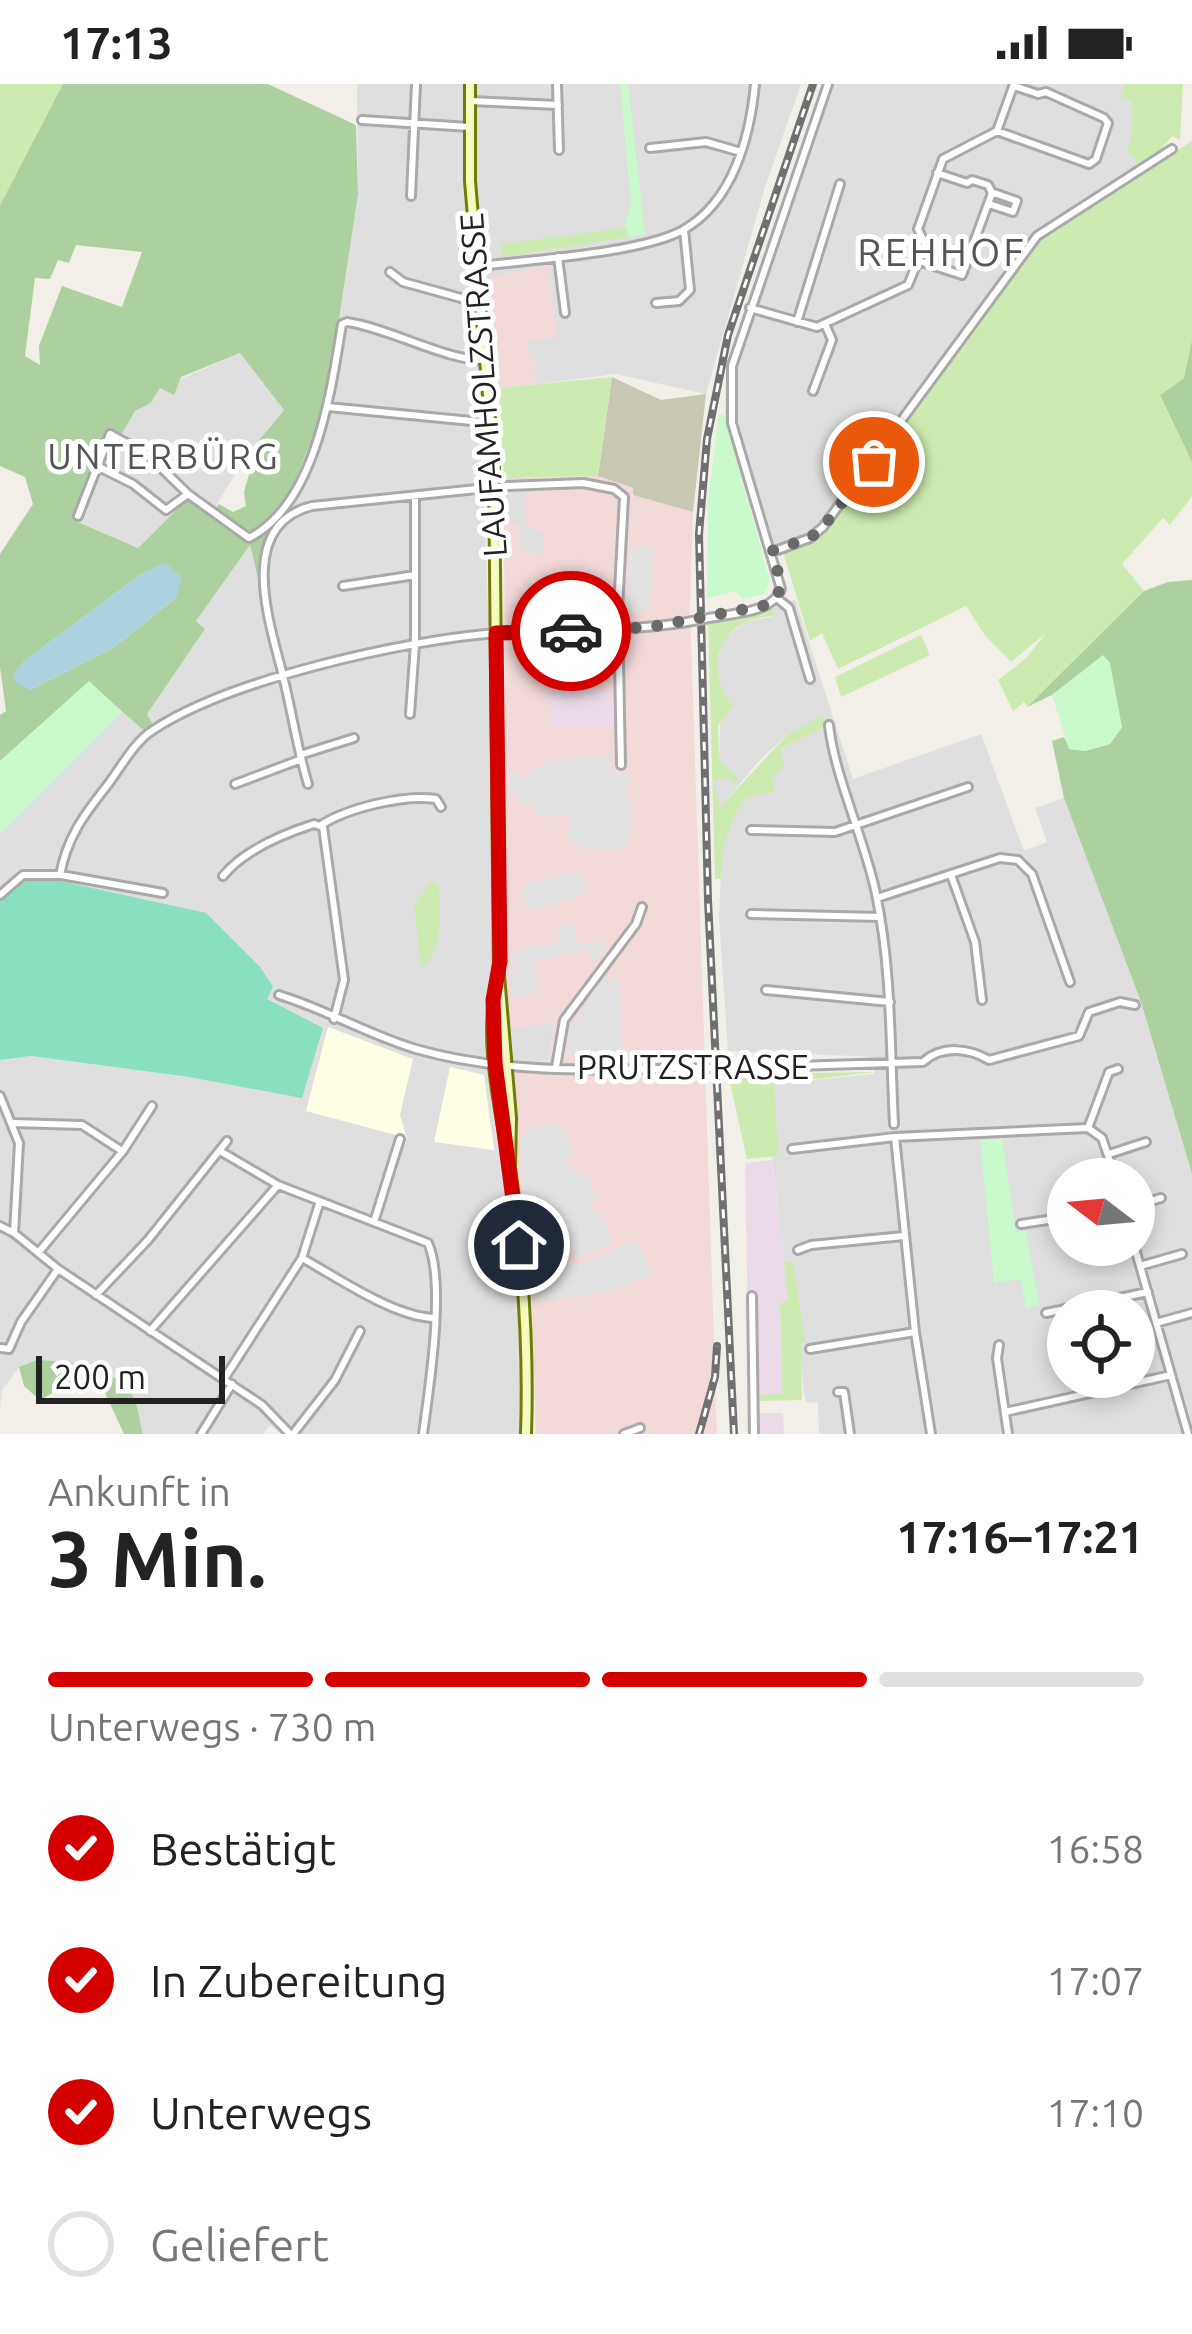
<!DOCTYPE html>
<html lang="de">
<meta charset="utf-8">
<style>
body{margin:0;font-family:Ubuntu,sans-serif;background:#f6f6f6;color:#222;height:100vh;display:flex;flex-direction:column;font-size:45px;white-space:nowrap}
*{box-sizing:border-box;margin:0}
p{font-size:39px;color:#767676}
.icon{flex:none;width:66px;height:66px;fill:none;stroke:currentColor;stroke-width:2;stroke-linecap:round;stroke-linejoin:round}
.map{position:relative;height:1350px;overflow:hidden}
.details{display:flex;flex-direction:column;background:#fff;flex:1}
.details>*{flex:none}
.needle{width:78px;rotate:286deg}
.tools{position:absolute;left:1047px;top:1074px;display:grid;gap:24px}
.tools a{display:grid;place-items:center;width:108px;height:108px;border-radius:50%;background:#fff;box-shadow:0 6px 18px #0003;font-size:60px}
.scale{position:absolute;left:36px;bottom:30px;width:189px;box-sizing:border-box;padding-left:12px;border:6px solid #222;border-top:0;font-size:33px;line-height:42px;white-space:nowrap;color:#222;-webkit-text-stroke:9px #fff;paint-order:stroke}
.pin{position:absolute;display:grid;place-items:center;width:102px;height:102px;color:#fff;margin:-51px;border:6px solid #fff;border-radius:50%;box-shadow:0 3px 12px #0007}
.courier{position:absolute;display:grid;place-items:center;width:120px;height:120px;margin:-60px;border:9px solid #d40000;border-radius:50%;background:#fff;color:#222;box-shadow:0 3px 15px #0007}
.overview em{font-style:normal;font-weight:700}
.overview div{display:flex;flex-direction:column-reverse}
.overview{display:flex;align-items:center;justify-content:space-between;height:204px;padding:0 48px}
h1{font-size:78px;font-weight:700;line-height:90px}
.bar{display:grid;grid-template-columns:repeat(4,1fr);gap:18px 12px;align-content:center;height:144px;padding:0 48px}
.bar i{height:15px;border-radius:9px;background:#e0e0e0}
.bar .current{background:#d40000}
.bar p{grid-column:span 4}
ol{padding:0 48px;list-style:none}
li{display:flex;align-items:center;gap:36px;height:132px}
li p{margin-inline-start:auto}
li .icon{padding:12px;border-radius:50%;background:#d40000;color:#fff;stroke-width:4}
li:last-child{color:#767676}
li i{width:66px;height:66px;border:6px solid #e0e0e0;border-radius:50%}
.status{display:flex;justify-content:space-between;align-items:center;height:84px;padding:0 60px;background:#fff;direction:ltr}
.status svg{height:33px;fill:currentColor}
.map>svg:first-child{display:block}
.residential{fill:#e0dfdf;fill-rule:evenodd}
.commercial{fill:#f2dad9}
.industrial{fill:#ebdbe8}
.education{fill:#ffffe5}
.construction{fill:#c7c7b4}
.grass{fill:#cdebb0}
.forest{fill:#add19e;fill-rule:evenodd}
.park{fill:#c8facc}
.pitch{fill:#88e0be}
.parking{fill:#e2e2e2}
.water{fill:#aad3df}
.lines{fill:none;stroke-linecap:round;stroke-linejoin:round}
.street-casing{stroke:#a9a9a9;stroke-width:12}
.secondary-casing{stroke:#707d05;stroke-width:14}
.street{stroke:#fff;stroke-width:6}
.secondary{stroke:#f7fabf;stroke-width:8}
.rail-casing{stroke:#707070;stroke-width:8}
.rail{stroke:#fff;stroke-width:3;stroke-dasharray:9;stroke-linecap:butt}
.street-bridge-casing{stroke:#a9a9a9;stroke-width:12;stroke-linecap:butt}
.street-bridge{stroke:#fff;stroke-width:6}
.done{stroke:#6b6a68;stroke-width:12;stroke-dasharray:0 21.6}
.route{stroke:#d40000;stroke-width:15}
.labels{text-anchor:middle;stroke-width:10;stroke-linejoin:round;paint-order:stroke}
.street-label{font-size:33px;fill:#222;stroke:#fff}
.neighbourhood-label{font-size:36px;letter-spacing:3px;fill:#555;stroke:#fff}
.quarter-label{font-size:39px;letter-spacing:3px;fill:#555;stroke:#fff}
</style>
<div class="status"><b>17:13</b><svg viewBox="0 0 49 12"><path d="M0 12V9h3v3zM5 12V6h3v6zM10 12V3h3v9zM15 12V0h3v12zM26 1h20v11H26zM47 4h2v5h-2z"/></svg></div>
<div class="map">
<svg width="1192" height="1350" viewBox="0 0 1192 1350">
<rect width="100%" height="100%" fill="#f2efe9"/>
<path class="residential" d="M 357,0 L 801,0 L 765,103 L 706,310 L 616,290 L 537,300 L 534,271 L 528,271 L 527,257 L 556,253 L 548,182 L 472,199 L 480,299 L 503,946 L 554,937 L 548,981 L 505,984 L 523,1301 L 519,1350 L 281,1350 L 270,1341 L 263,1350 L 143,1350 L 121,1296 L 19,1283 L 2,1306 L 0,1324 L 0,976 L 31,972 L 188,993 L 0,816 L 0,750 L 122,628 L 144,647 L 147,630 L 205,545 L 196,537 L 250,461 L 258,494 L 263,461 L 286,431 L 287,417 L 326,320 L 358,111 Z
M 825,0 L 1125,0 L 1121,13 L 1132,17 L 1132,51 L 1126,69 L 1134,72 L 1138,87 L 1045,145 L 826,441 L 806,459 L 766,472 L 725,339 L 726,281 Z
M 240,269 L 284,326 L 247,371 L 211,430 L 188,413 L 138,464 L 73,436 L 109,347 L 121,350 L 135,327 L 151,319 L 160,304 Z
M 504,394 L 526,394 L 526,442 L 544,449 L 544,469 L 532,470 L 519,465 L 519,440 L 504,439 Z
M 795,515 L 853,695 L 981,650 L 1024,767 L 1047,758 L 1035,724 L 1064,714 L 1141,918 L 1192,1090 L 1192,1350 L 819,1350 L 818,1319 L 806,1318 L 804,1310 L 792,1177 L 784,1178 L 772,1073 L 779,1071 L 773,1000 L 874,990 L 877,973 L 728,967 L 719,834 L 722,766 L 732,733 L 746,714 L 771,692 L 781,665 L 826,642 L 823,632 L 788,650 L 758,678 L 720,724 L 713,697 L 728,693 L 719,676 L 721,608 L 716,582 L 723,556 L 745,538 L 774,532 L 772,525 ZM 1068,1095 L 1134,1095 L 1134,1161 L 1068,1161 ZM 1068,1227 L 1134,1227 L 1134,1293 L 1068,1293 Z"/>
<path class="commercial" d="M 548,182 L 557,253 L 527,258 L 528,270 L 534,270 L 537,300 L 499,304 L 490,197 L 494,192 Z
M 598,392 L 633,404 L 634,411 L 693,428 L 690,522 L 717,1350 L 536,1350 L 531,1186 L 566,1180 L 541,1117 L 521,1120 L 509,982 L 548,981 L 554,939 L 507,946 L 504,439 L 519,439 L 520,465 L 532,470 L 544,469 L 544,449 L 526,442 L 526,394 Z"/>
<path class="industrial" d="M 616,607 L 616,643 L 551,644 L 550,608 Z
M 772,1076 L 789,1218 L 780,1219 L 782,1311 L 757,1312 L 757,1329 L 783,1329 L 784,1350 L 750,1350 L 745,1079 Z"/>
<path class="education" d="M 328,943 L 413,975 L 400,1031 L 407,1054 L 306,1027 Z
M 450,983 L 484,991 L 494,1066 L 434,1058 Z"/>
<path class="construction" d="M 612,293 L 661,316 L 706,310 L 693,428 L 633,411 L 633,404 L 598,392 Z"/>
<path class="grass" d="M 0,0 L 63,0 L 0,121 Z
M 1125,0 L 1183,0 L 1180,56 L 1172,52 L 1159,68 L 1136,82 L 1134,72 L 1126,69 L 1132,51 L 1132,17 L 1121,13 Z
M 1192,57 L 1192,256 L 1184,294 L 1160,311 L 1192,378 L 1192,412 L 1170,441 L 1163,434 L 1122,480 L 1144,507 L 1027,623 L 1024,618 L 1013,627 L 998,596 L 1025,575 L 1046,549 L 1011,578 L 986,553 L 966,522 L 838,585 L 822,549 L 810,557 L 783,468 L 823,450 L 1046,148 Z
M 625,144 L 630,153 L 503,173 L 501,160 Z
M 612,293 L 598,392 L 504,394 L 499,304 Z
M 772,525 L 775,531 C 767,533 754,534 746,538 C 712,554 709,595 733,621 L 718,642 L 719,676 L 738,695 L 734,699 L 728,693 L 713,697 L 720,723 L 788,650 L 823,631 L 826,642 L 781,665 L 784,683 L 772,692 L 775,707 L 746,714 C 727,740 722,764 721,795 L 715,795 L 708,539 Z
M 921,551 L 930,571 L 841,613 L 835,593 Z
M 431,797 L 439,803 C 439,833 445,864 421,885 L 414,821 Z
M 875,988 L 774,1000 L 779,1072 L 747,1075 L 728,990 Z
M 793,1177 L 805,1258 L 801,1259 L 802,1316 L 757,1317 L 757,1311 L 782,1310 L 780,1219 L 788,1217 L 784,1178 Z"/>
<path class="forest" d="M 63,0 L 268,0 L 356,41 L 358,111 L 326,320 L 287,417 L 268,446 L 259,479 L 259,498 L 250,461 L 196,537 L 205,545 L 147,630 L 152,639 L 144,647 L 89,598 L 0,677 L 0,631 L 6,627 L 0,583 L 0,470 L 33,420 L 25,393 L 0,382 L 0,121 ZM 76,161 L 142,168 L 122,223 L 62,202 L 39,262 L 40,281 L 25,272 L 35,194 L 50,195 L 58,176 L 69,179 ZM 240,269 L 284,326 L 247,371 L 255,369 L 244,408 L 246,422 L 233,428 L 219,420 L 211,430 L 189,413 L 138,464 L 73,436 L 108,348 L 121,351 L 135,327 L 151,319 L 160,304 L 174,311 L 181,293 ZM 142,489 L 176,514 L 113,564 L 30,606 L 23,578 Z
M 1192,256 L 1192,378 L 1160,311 L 1184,294 Z
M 1192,496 L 1192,1090 L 1141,918 L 1064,714 L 1052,657 L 1064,653 L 1070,665 L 1085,667 L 1110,660 L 1122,643 L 1103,572 L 1052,611 L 1027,623 L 1144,507 L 1168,498 Z
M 37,1276 C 67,1277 118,1283 133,1312 C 139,1323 139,1338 143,1350 L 124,1350 L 101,1300 L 62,1304 L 40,1316 L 24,1302 L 19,1283 Z"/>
<path class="park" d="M 620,0 L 628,0 L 645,150 L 630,153 L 625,144 L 631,118 Z
M 719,330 L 724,331 L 770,498 L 764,510 L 743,515 L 735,507 L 707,514 L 708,417 Z
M 1103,571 L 1110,579 L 1122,643 L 1109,660 L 1085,667 L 1069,665 L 1052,611 Z
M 89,597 L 122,628 L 0,750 L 0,677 Z
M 1002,1055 L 1016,1148 L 1026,1146 L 1039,1221 L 1026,1224 L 1021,1195 L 994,1199 L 980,1056 Z"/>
<path class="pitch" d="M 33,791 L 206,829 L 260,883 L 273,903 L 267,915 L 323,944 L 302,1014 L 189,993 L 31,972 L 0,976 L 0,816 L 17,799 Z"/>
<path class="parking" d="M 630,462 L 653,464 L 650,526 L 626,527 Z
M 612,671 L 612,690 L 630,690 L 630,701 L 626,702 L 626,712 L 631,713 L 632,750 L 625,751 L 625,765 L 581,766 L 580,759 L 570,759 L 569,731 L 533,731 L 533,720 L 517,720 L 515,708 L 510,708 L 509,687 L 520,687 L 521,695 L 529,694 L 529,686 L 544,682 L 544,677 Z
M 580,787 L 587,810 L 534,826 L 526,821 L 523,808 L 526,800 Z
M 572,838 L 578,862 L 602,856 L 605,869 L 591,879 L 587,864 L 532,879 L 539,908 L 511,916 L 513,868 L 561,856 L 557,842 Z
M 620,895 L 622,969 L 567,971 L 568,948 L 600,896 Z
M 555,1038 L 565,1047 L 575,1069 L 565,1074 L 568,1085 L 587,1092 L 596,1115 L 590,1119 L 594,1129 L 600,1127 L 614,1158 L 575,1173 L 566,1152 L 558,1154 L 547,1117 L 531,1118 L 530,1113 L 525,1114 L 520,1055 L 527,1046 Z
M 637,1156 L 652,1190 L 612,1207 L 535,1218 L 532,1187 L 587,1178 Z"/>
<path class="water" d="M 166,479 L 182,494 L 176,514 L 113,564 L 30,606 L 16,599 L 13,592 L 23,578 L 142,489 Z"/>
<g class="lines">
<defs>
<path id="street" d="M 557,0 L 559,66
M 470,17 L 558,21
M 362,36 L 469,43
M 997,47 L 1089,80 L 1096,75 L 1108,39 L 1104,34 L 1046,8 L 1038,10 L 1014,2
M 650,64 L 706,58 L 741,68
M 411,112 L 416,0
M 989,120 L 1013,128 L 1017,117 L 994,109
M 558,173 L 565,229
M 919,177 L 962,191 L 992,109 L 988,101 L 972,96 L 967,99 L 937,89
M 479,182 C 529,176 642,169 683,146 C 733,118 750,53 755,0
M 390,188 L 403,198 L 479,219
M 656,219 L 679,217 L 690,206 L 684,146
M 750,224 L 817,243 L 908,201 L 925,160 L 918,145 L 943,75 L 997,47 L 1014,0
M 797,238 L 840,100
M 813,307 L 832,256 L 825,240
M 328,323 L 492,339
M 97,382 L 133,400 L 166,426 L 188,410
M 78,432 L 110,350 L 148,371 L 188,410 L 249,454 C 316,420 331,307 342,240 L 347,238 C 390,244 448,278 487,276
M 772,468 L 810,454 L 823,443 L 1037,152 L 1172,65
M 343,502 L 415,491
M 778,515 L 789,524 L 810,595
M 715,533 C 737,529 773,528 781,505 L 732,339 L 732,282 L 828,0
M 410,630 L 415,560 L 415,413
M 829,641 C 834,691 865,756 876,810 C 892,886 890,963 894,1040
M 300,671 L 354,654
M 235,700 L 299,676
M 308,700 C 297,664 292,628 283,592 C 270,540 235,441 312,422 L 506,402 L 583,399 L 614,405 L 624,413 L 618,525 L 621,681
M 321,741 C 348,724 404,710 436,715 L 441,723
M 751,746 L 835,748 L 968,703
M 61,791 L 163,809
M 951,791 L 975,858 L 982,916
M 223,792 C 244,766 283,750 314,740 L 323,743 L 344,896 L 334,935
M 0,811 L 23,791 L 60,791 C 67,754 83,732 106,703 C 120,685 134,658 153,646 C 231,595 404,556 497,549 C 558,545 620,548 681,539
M 877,814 L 1000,774 L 1018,776 L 1032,790 L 1070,898
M 751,830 L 880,833
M 766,906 L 890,918
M 279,911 C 325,925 369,951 416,965 C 506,991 606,986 700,984
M 556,983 L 564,936 L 636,840 L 642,823
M 729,984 L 923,978 C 942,961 969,964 989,976 L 1079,952 L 1089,928 L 1120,918 L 1135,921
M 0,1012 L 19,1059 L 14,1149 L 58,1185 L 262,1321 L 290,1350
M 13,1039 L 82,1041 L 122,1067
M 1088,1044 L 1109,988 L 1118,985
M 895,1053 L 915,1248 L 931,1350
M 792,1065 L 895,1053 L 1088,1044 L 1102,1054 L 1116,1095
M 220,1067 L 278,1101 L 428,1159 C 446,1199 429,1305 423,1350
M 1109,1070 L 1146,1058
M 1134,1122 L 1161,1114
M 374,1138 L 400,1055
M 1021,1140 L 1068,1133
M 0,1142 L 14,1149
M 1134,1161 L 1188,1350
M 798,1166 L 811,1161 L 904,1152
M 38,1169 L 123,1067 L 152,1022
M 302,1174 C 338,1194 393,1232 433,1234
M 1140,1182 L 1182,1170
M 96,1211 L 148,1156 L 227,1057
M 752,1212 L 754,1350
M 1046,1229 L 1148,1208
M 1156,1239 L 1192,1229
M 150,1247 L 278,1101
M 999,1261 L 997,1274 L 1008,1350
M 0,1264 L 9,1265 L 21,1238 L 58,1185
M 810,1265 L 915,1248
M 224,1295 L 302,1174 L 320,1117
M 838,1308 L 844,1308 L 850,1350
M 1005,1328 L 1171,1291
M 201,1350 L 232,1300
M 293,1350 L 335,1296 L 360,1247
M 624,1350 L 640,1344"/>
<path id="secondary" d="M 470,0 L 470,97 L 494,383 L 499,891 L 511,1034 L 510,1084
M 497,898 C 483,961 502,1029 511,1091 C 523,1178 529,1263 526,1350"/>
</defs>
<use href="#street" class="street-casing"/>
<use href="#secondary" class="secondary-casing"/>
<use href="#street" class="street"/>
<use href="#secondary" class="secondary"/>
<defs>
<path id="rail" d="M 699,1350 L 715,1293 L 717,1262
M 734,1350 L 708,816 L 699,450 L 707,355 L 728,251 L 813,0"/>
</defs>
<use href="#rail" class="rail-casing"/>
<use href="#rail" class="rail"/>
<defs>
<path id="street-bridge" d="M 681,539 L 715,533
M 700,984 L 729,984"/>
</defs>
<use href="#street-bridge" class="street-bridge-casing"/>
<use href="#street-bridge" class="street-bridge"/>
</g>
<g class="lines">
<path class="done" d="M 571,547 L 650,543 L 767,521 C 789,508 777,489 772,467 L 810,454 L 823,443 L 874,378"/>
<path class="route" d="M 519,1161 L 495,979 L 493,916 L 500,877 L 496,549 L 571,547"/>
</g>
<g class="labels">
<g class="street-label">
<text transform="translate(483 301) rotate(-94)" y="12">LAUFAMHOLZSTRASSE</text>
<text x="693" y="995">PRUTZSTRASSE</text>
</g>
<g class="neighbourhood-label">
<text x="164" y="385">UNTERBÜRG</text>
</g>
<g class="quarter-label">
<text x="942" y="182">REHHOF</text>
</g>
</g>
</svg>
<div class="tools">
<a><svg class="needle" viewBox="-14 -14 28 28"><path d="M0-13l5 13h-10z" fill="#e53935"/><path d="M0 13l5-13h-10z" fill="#767676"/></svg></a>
<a><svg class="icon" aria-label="locate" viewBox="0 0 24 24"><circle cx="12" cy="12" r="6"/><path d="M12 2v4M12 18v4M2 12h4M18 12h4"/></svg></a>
</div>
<div class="scale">200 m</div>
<div class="pin" style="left:874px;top:378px;background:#ea580c"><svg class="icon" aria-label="bag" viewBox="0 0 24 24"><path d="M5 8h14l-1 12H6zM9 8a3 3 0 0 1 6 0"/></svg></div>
<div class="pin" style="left:519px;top:1161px;background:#1f2937"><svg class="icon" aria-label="home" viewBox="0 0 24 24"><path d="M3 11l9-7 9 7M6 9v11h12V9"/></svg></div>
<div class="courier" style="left:571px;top:547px"><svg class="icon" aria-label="car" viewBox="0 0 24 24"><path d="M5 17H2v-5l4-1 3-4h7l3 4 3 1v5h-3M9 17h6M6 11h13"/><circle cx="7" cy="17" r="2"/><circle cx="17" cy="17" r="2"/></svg></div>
</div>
<section class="details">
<div class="overview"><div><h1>3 Min.</h1><p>Ankunft in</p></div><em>17:16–17:21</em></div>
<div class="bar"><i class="current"></i><i class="current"></i><i class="current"></i><i></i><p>Unterwegs · 730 m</p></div>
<ol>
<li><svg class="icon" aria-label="check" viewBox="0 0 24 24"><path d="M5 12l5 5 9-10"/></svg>Bestätigt<p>16:58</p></li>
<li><svg class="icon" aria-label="check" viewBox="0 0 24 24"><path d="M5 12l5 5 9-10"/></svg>In Zubereitung<p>17:07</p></li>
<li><svg class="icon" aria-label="check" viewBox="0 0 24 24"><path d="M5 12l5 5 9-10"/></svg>Unterwegs<p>17:10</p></li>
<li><i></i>Geliefert</li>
</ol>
</section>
